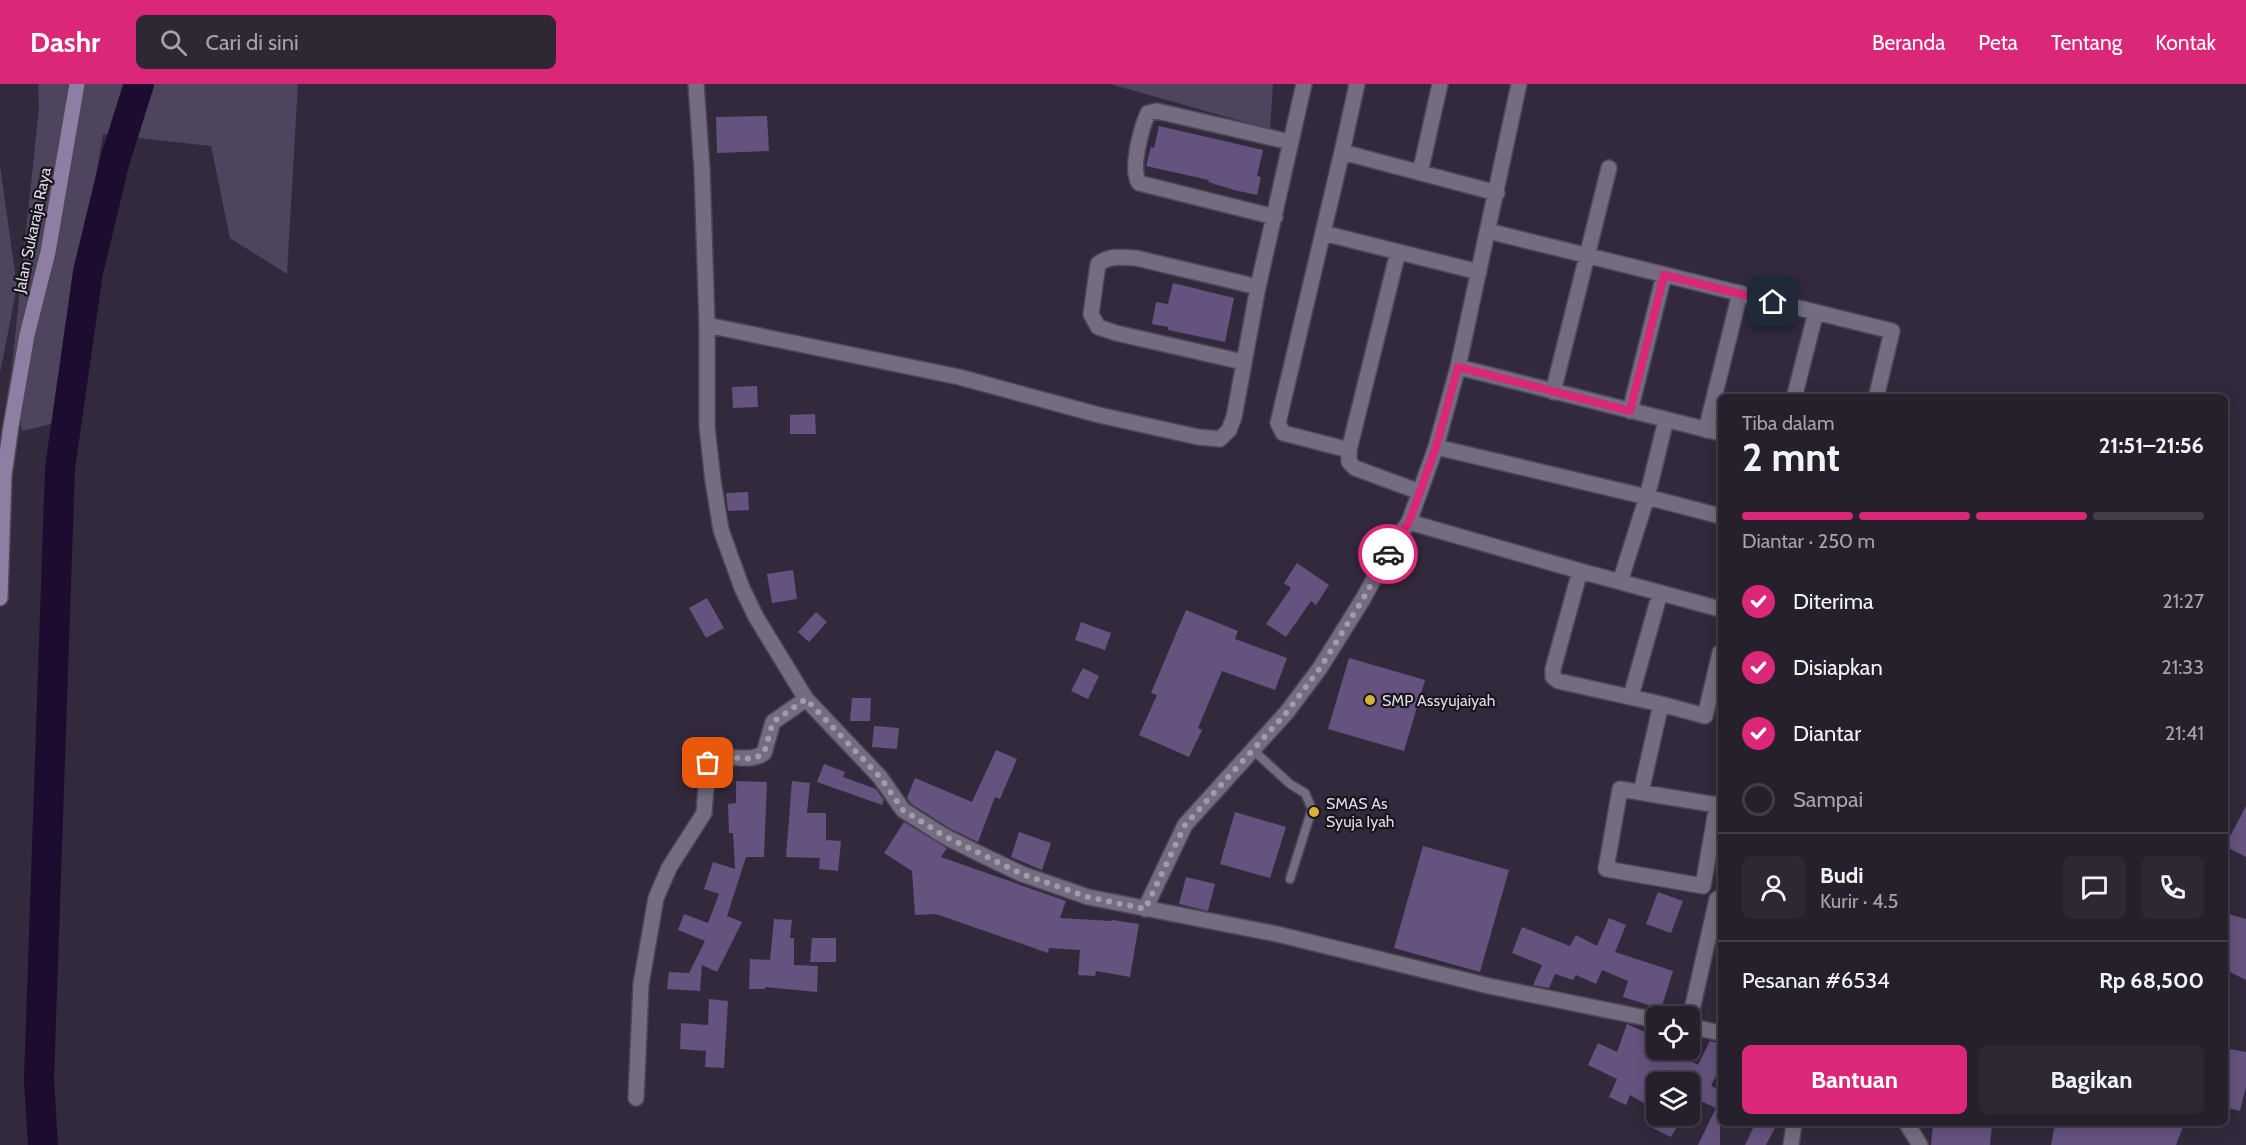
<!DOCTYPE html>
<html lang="id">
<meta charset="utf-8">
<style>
body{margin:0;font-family:Cabin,sans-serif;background:#2e2835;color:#f1f3f6;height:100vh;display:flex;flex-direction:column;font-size:22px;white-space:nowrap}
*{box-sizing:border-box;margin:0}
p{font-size:20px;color:#a4a3aa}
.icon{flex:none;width:33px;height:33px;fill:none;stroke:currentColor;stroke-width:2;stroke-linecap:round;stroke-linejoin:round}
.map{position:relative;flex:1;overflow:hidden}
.drawer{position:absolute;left:1718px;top:310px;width:510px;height:732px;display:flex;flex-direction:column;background:#26202d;border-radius:9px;box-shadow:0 3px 15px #0003,0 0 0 2px #423e49}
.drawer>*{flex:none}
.fabs{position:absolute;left:1646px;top:922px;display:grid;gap:12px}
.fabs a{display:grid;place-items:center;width:54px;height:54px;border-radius:9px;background:#26202d;box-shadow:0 3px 15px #0003,0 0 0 2px #423e49;font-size:30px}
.pin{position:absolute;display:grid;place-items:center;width:51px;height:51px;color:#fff;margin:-26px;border-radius:12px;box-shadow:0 3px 9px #0006}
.courier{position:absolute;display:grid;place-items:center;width:60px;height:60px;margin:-30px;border:4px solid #db2777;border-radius:50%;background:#fff;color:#222;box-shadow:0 2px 8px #0007}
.head em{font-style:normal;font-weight:700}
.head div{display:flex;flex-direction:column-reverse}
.head{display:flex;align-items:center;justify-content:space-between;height:102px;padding:0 24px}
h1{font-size:39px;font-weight:700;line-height:45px}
.bar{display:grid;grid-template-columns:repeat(4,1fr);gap:9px 6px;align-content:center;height:72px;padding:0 24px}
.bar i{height:8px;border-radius:4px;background:#423e49}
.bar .active{background:#db2777}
.bar p{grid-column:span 4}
.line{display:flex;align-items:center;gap:15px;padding:0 24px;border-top:2px solid #423e49}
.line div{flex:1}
.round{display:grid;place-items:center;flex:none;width:63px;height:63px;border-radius:9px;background:#2e2835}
ol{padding:0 24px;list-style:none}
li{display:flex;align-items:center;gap:18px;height:66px}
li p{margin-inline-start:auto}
li .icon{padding:6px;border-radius:50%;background:#db2777;color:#fff;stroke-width:4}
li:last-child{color:#a4a3aa}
li i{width:33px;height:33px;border:3px solid #423e49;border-radius:50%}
.primary-button{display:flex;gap:12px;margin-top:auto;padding:12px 24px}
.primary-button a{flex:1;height:69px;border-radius:9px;background:#db2777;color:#fff;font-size:24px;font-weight:700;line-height:69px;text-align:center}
.primary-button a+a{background:#2e2835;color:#f1f3f6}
header{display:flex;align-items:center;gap:36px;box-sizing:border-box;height:84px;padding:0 30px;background:#db2777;color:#fff}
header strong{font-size:28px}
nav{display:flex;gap:33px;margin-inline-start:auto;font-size:21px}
.search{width:420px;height:54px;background:#2e2835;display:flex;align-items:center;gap:15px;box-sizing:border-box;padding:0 21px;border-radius:9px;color:#a4a3aa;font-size:22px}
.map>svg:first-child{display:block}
.green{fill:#4e445d}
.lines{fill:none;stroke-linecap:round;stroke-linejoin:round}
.river{stroke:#1e0b30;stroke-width:30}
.building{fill:#65527e}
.lane-casing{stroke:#4d4654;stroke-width:11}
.street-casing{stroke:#4d4654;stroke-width:18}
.secondary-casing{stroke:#4d4654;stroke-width:18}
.lane{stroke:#746c80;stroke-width:8}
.street{stroke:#746c80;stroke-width:15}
.secondary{stroke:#8e7ea4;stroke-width:15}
.done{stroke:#a29ca9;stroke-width:6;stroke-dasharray:0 10.8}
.route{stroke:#db2777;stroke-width:8}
.poi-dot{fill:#d6b534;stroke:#18151d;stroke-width:2}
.labels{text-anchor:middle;stroke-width:4.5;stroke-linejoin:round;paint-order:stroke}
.street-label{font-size:16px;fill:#ded9e4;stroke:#18151d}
.poi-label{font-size:16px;fill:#ded9e4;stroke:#18151d;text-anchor:start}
</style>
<header>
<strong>Dashr</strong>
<div class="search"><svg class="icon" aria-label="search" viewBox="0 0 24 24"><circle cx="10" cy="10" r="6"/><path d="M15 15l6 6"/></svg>Cari di sini</div>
<nav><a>Beranda</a><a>Peta</a><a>Tentang</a><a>Kontak</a></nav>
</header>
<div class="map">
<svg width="2246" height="1061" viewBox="0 0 2246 1061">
<rect width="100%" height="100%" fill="#322a3c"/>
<path class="green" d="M 38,0 L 298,0 L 287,190 L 230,154 L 211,62 L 103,50 L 55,339 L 22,347 L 12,281 L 39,24 Z
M 1110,0 L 1273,0 L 1270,45 L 1269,45 Z
M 0,82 L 17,202 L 0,289 Z"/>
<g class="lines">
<path class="river" d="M 43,1061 L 39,996 L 60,384 L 88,188 L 115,76 L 139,0"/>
</g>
<path class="building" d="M 767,32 L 769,67 L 717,69 L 716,33 Z
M 1159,42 L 1263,66 L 1257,92 L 1261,93 L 1257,111 L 1234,106 L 1208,98 L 1209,96 L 1146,82 L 1151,63 L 1154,64 Z
M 1173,199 L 1234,214 L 1225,258 L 1168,246 L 1168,243 L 1152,240 L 1156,218 L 1168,220 Z
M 757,302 L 758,323 L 733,324 L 732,303 Z
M 815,330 L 816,350 L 790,350 L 790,331 Z
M 748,408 L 749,426 L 728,427 L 726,409 Z
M 1297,479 L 1329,501 L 1316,521 L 1311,517 L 1286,553 L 1266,540 L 1291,504 L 1284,499 Z
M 793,486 L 797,515 L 772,519 L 767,490 Z
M 707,514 L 724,544 L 706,554 L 689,524 Z
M 1186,526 L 1238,547 L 1235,555 L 1287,574 L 1275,606 L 1222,587 L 1198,644 L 1202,646 L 1189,673 L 1139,651 L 1157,611 L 1151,609 Z
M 816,528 L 827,538 L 809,558 L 798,548 Z
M 1081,538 L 1111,549 L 1105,566 L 1075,556 Z
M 1349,574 L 1425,596 L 1404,667 L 1328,645 Z
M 1083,584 L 1099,592 L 1088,615 L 1071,607 Z
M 852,614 L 871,614 L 870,637 L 850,637 Z
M 874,642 L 899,644 L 897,665 L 872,663 Z
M 996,666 L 1017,675 L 1000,715 L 995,713 L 978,758 L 949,744 L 910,719 L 907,714 L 915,694 L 972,718 Z
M 824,680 L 845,688 L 843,693 L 876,705 L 884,716 L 882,721 L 817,698 Z
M 736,697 L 767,698 L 764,773 L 746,773 L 727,832 L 742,838 L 717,888 L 702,881 L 700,907 L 667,905 L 669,888 L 689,889 L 705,857 L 678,846 L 684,830 L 708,839 L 719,810 L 704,805 L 713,778 L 735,785 L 733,749 L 729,749 L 728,720 L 736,719 Z
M 792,697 L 810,699 L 807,729 L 826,729 L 826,756 L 841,757 L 838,787 L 819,785 L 820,774 L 786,773 Z
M 2246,722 L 2246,773 L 2225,762 Z
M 1235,728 L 1286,743 L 1270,794 L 1220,780 Z
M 904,738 L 947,764 L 941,773 L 1066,817 L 1060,834 L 1112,837 L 1112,836 L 1139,840 L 1130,893 L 1096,887 L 1095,892 L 1078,891 L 1080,866 L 1049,864 L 1048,869 L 936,830 L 915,831 L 912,787 L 884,769 Z
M 1019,748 L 1051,759 L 1042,786 L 1011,773 Z
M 1423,762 L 1509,786 L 1480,888 L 1394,864 Z
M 1186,793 L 1215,800 L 1208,827 L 1179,820 Z
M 1658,808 L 1683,817 L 1671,849 L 1646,840 Z
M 2224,829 L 2246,835 L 2246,896 L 2226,886 L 2230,868 L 2224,867 Z
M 1609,834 L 1626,841 L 1615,868 L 1673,887 L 1661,925 L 1623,913 L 1628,897 L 1602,886 L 1596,900 L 1576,891 L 1573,896 L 1555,890 L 1549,904 L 1533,901 L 1542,881 L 1512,869 L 1522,843 L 1570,862 L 1576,851 L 1597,862 Z
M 774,835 L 792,836 L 790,854 L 794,854 L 794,881 L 818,882 L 817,908 L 765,903 L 765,905 L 749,905 L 750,875 L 770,876 Z
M 812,854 L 836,854 L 836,878 L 810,878 Z
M 709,915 L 728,917 L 724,984 L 705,983 L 706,967 L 680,965 L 681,939 L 708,941 Z
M 1627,940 L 1656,953 L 1656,966 L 1672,966 L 1698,981 L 1710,957 L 1720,960 L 1720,983 L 1711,1002 L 1720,1006 L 1720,1061 L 1698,1061 L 1716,1024 L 1689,1012 L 1689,999 L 1656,999 L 1656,1026 L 1630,1011 L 1626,1021 L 1609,1013 L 1617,995 L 1588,981 L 1598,959 L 1617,968 Z
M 2224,964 L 2246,968 L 2246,1003 L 2240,1027 L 2224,1023 Z
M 1659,1032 L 1683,1032 L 1671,1053 L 1653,1044 Z
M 1755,1040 L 1777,1040 L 1766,1061 L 1745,1061 Z
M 1933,1040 L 1976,1044 L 1977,1040 L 1992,1040 L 1990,1061 L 1931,1061 Z
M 2055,1040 L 2184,1040 L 2176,1061 L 2051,1061 Z"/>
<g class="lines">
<defs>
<path id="lane" d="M 1254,667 L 1290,700 L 1305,709 L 1312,725 L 1290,795"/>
<path id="street" d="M 696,0 L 702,85 L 707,241 L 707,343 L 713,397 L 721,446 L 742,504 L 756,533 L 806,615 L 880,693 L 903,726 L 944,752 L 984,772 L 1022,790 L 1088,813 L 1277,850 L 1489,902 L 1656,936
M 1342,68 L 1357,0
M 1420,89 L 1440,0
M 1275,133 L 1139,99 C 1130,85 1141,45 1148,29 L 1157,27 L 1290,58
M 1488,147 L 1892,247 L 1876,314
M 1323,149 L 1479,188
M 1398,168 L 1349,366 L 1349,378 L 1355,384 L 1420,408
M 707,241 L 959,293 L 1099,331 L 1198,353 L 1220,355 L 1229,346 L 1234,333 L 1258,203 L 1304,0
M 1243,278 L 1116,249 L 1098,243 L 1091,230 L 1098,180 C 1110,171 1121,173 1136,174 L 1258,203
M 1458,283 L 1720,349
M 1553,308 L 1609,84
M 1794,314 L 1816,228
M 1630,327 L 1664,191
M 1666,336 L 1647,413 L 1720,432
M 1706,346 L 1740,209
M 1436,363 L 1647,413 L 1620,498
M 1349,366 L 1283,349 L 1278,339 L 1342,68 L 1497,109
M 1409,438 L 1580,487 L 1720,525
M 1580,487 L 1553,585 L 1553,593 L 1558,597 L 1661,620
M 1631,612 L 1660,509
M 1620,705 L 1717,721 L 1703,802 L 1606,785 Z
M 1641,708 L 1661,620 L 1705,632 L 1720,569
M 1145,825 L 1185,741 L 1287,628 L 1320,584 L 1363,515 L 1394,458 L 1409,438 L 1436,363 L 1458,283 L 1519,0
M 1689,939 L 1717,815
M 1689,942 L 1720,949
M 636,1014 L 641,900 L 656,814 L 669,784 L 704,729 L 708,676 C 725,667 747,681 764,669 L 773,638 L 806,615
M 1907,1040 L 1920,1061
M 1791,1061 L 1794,1040"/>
<path id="secondary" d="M 0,514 L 4,391 L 11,342 L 27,251 L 48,168 L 77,0"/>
</defs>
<use href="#lane" class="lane-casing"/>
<use href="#street" class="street-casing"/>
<use href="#secondary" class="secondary-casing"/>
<use href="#lane" class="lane"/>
<use href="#street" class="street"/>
<use href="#secondary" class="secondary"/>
</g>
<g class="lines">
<path class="done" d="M 708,679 L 708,676 C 725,667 748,682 764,669 L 773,638 L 806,615 L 880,693 L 903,726 L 944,752 L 1022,790 L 1088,813 L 1145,825 L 1185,741 L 1287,628 L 1320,584 L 1363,515 L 1388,470"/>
<path class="route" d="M 1388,470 L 1409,438 L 1436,363 L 1458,283 L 1630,327 L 1664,191 L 1773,218"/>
</g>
<g class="poi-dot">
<circle cx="1370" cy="616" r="6"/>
<circle cx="1314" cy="728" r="6"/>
</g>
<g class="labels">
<g class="street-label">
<text transform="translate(32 146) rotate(-78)" y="6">Jalan Sukaraja Raya</text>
</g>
<g class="poi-label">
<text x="1382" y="622">SMP Assyujaiyah</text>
<text x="1326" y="725">SMAS As<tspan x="1326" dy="18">Syuja Iyah</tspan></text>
</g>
</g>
</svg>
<div class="fabs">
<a><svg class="icon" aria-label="locate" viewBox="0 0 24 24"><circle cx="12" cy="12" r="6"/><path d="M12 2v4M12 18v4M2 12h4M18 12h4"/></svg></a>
<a><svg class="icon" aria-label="layers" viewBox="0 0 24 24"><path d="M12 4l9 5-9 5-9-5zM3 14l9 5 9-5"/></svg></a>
</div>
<div class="pin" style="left:708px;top:679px;background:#ea580c"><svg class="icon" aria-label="bag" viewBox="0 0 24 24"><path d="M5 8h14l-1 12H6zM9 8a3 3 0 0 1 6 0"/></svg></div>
<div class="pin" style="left:1773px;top:218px;background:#1f2937"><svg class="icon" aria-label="home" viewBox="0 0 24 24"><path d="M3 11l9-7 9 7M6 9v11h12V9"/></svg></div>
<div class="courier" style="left:1388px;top:470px"><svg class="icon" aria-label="car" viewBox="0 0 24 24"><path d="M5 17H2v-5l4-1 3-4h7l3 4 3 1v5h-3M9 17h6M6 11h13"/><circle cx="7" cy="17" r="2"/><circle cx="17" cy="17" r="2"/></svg></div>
<section class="drawer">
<div class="head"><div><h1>2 mnt</h1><p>Tiba dalam</p></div><em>21:51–21:56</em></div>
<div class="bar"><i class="active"></i><i class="active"></i><i class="active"></i><i></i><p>Diantar · 250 m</p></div>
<ol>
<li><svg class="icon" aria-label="check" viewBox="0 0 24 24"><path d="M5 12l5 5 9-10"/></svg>Diterima<p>21:27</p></li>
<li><svg class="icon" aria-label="check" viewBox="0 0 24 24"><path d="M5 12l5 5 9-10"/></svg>Disiapkan<p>21:33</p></li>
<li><svg class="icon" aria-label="check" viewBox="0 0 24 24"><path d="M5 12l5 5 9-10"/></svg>Diantar<p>21:41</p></li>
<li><i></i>Sampai</li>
</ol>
<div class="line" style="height:108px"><a class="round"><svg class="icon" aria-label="person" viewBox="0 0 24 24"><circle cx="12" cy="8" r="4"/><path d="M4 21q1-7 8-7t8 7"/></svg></a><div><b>Budi</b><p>Kurir · 4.5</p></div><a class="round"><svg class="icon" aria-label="chat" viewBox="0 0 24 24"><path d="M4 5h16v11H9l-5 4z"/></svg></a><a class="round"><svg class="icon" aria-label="phone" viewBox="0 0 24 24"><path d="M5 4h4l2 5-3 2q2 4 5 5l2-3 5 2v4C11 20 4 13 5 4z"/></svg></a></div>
<div class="line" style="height:78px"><div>Pesanan #6534</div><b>Rp 68,500</b></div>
<div class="primary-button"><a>Bantuan</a><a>Bagikan</a></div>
</section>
</div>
